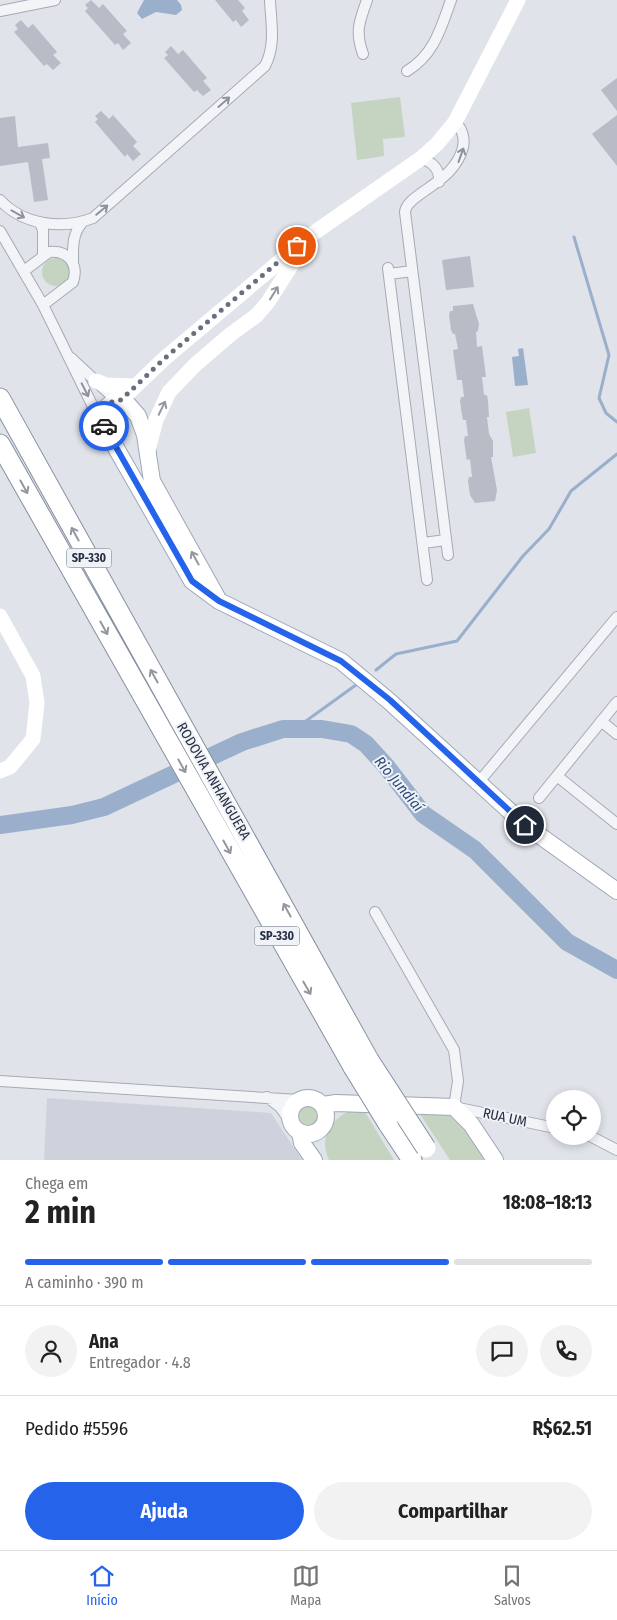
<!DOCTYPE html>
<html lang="pt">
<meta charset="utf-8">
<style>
body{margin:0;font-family:"Fira Sans Condensed",sans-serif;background:#f2f2f2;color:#222;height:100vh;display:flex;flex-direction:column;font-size:19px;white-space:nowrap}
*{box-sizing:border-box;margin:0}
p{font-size:16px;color:#767676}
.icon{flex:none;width:28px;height:28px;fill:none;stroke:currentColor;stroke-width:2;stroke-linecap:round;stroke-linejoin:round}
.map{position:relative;height:1160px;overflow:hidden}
.sheet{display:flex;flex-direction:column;background:#fff;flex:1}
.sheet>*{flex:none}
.controls{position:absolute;left:546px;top:1090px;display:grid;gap:10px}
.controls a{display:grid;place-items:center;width:55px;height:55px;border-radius:50%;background:#fff;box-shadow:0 2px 8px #0003;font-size:25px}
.pin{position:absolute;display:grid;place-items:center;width:42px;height:42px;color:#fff;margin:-21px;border:2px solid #fff;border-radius:50%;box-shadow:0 1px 5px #0007}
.courier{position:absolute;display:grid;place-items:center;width:50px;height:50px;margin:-25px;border:4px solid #2563eb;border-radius:50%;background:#fff;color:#222;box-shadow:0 1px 6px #0007}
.overview em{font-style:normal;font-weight:700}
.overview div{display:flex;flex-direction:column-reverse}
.overview{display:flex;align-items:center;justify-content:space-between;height:85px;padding:0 25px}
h1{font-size:32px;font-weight:700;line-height:38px}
.bar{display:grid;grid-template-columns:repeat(4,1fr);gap:8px 5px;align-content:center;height:60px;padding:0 25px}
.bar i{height:6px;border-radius:4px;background:#e0e0e0}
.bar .selected{background:#2563eb}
.bar p{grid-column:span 4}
.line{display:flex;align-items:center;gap:12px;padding:0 25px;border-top:1px solid #e0e0e0}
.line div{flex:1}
.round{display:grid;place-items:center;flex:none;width:52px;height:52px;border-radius:26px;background:#f2f2f2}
.button{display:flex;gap:10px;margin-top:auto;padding:10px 25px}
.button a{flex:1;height:58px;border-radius:30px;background:#2563eb;color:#fff;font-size:20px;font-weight:700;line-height:58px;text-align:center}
.button a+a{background:#f2f2f2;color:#222}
.dock{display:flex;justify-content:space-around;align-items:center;height:70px;border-top:1px solid #e0e0e0;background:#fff;font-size:14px;color:#767676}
.dock a{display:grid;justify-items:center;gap:2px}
.dock .selected{color:#2563eb}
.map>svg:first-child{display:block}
.built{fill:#ced2dc}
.green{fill:#c4d4c0}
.water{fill:#99afcc}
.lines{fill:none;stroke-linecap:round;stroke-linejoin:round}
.stream{stroke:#99afcc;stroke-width:3}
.river{stroke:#99afcc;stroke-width:18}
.building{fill:#b7bcc7}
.street-casing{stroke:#a5aab4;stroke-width:12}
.primary-casing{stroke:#9ea7b6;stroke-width:18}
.highway-casing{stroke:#8690a1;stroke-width:21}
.street{stroke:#f3f4f8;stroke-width:10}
.secondary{stroke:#fff;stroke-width:15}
.primary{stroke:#fff;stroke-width:16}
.highway{stroke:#fff;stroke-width:19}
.highway-bridge-casing{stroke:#8690a1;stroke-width:21;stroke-linecap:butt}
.highway-bridge{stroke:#fff;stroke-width:19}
.oneway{stroke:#8d929d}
.oneway2{stroke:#9398a0}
.done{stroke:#686f7d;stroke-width:5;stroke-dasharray:0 9}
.route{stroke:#2563eb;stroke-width:6}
.labels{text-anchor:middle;stroke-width:4;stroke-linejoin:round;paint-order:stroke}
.shield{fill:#eff2f7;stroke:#636a78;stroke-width:1}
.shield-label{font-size:12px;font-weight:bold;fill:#273042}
.street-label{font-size:14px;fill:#273042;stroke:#eff2f7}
.water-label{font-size:15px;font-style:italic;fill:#2f4c78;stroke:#eff2f7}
</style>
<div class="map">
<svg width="617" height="1160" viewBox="0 0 617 1160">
<rect width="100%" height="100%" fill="#e0e3ea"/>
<path class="built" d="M 47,1098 L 271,1113 L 302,1160 L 44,1160 Z"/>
<path class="green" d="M 400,97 L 405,137 L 383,139 L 384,156 L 357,160 L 351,103 Z
M42 272a14 14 0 1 1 28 0a14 14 0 1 1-28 0Z
M 529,408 L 536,453 L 513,457 L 506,412 Z
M299 1115a10 10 0 1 1 20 0a10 10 0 1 1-20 0Z
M 362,1107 L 394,1160 L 329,1160 C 316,1134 338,1111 362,1107 Z
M 418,1111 L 451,1114 L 457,1118 L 487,1160 L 450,1160 Z"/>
<path class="water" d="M 144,0 L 177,0 L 181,5 L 182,10 L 176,15 L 156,12 L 142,19 L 137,13 Z
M 523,348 L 528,385 L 515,386 L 512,357 L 519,356 L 518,349 Z"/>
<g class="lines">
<path class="stream" d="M 574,237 L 609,355 L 599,398 L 606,413 L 617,422
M 376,670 L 396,654 L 457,641 L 523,556 L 549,529 L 571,491 L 617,454
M 283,729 L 306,721 L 360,682"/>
<path class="river" d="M 0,825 L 72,815 L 104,807 L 242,742 L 283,729 L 322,729 L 351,734 L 366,744 L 386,766 L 423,814 L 475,850 L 567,942 L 617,970"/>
</g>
<path class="building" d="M 91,0 L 99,8 L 103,4 L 127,31 L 123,34 L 131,43 L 123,50 L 118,43 L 115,45 L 85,11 L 88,8 L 85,5 Z
M 215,0 L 238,0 L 245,8 L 242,11 L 249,20 L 241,27 L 236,20 L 233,22 Z
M 21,20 L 28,28 L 33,24 L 57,52 L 53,55 L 61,63 L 53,70 L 47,64 L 44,66 L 14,32 L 18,29 L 15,25 Z
M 171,46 L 178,54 L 183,50 L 207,78 L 203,81 L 211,90 L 203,96 L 197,90 L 194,92 L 164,58 L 168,55 L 165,52 Z
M 617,78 L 617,111 L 601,90 Z
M 101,111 L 109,119 L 113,115 L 137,142 L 133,146 L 141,154 L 133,161 L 127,154 L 125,157 L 95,122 L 98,119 L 95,116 Z
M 617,115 L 617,166 L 592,134 Z
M 15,116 L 18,147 L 48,143 L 50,158 L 42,159 L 48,200 L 34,202 L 28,162 L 0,166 L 0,118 Z
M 470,256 L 474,287 L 446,290 L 442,260 Z
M 473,304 L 479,324 L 478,331 L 476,332 L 477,347 L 482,346 L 486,377 L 482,377 L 484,395 L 487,395 L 488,401 L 489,417 L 487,417 L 489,434 L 493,441 L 493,457 L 491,457 L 497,490 L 495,501 L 475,503 L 470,495 L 468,481 L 469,477 L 472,477 L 470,459 L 467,460 L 466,455 L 464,440 L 465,436 L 468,436 L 466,420 L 463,420 L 462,415 L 460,401 L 461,397 L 464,397 L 462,380 L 457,380 L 453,350 L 458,349 L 455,334 L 453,334 L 451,330 L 449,315 L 450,311 L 453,311 L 453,306 Z"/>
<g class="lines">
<defs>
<path id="street" d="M 0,11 L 55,0
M 363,54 C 355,32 359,22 367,0
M 407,71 C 434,55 441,28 451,0
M 420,159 C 433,161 440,170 439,182
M 0,200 C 23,225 62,230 93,218 L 265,66 C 276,45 271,23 270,0
M 40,223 L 43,230 L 43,255
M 0,231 L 43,305 L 102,425
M 73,262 C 73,248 72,234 82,223
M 388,268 L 427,580
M 24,271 L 49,252 C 68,250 79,264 73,282 L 43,305
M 389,274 L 412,271
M 71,358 L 116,400
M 423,543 L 446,540
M 448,555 L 405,212 C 407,193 455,183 463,147 C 465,138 462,128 455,122
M 601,721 L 617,734
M 557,776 L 617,824
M 478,783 L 617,617
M 539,798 L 617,702
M 375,912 L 454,1050 L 458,1081 L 454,1107 L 555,1128
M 0,1081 L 299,1100
M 267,1097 L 280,1107 L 290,1121
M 590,1136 L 617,1150"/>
<path id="primary" d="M 219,601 L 152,481 L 145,435 L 138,416 L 125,401 L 116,400 C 104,407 102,413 104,427 L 192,581 L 219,601 L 341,661 L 389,701 L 525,825 L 617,891
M290 1116a18 18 0 1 1 36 0a18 18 0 1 1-36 0Z
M 323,1105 L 336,1103 L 454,1107 L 471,1124 L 495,1160
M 300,1132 L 302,1143 L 314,1160"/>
<path id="highway" d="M 0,398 L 369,1060
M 0,444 L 353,1067
M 388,1124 L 412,1160"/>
</defs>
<use href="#street" class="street-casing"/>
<use href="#primary" class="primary-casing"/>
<use href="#highway" class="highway-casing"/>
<use href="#street" class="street"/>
<path class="secondary" d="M 96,381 L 106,385 L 134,386
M 121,400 L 165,358 L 311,235 L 420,159 L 437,144 L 455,122 L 518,0
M 148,450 L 156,420 L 169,392 L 196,364 L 231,334 L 257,315 L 268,302 L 303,247
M 0,616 L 33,676 L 37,703 L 33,739 L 10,767 L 0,771"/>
<use href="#primary" class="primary"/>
<use href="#highway" class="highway"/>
<defs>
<path id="highway-bridge" d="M 369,1060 L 426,1148
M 353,1067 L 388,1124"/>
</defs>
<use href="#highway-bridge" class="highway-bridge-casing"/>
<use href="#highway-bridge" class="highway-bridge"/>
</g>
<defs><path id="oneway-shaft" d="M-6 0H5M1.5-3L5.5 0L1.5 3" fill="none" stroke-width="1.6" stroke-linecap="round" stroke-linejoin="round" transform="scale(1.25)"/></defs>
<g class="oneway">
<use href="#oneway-shaft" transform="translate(224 102) rotate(-41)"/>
<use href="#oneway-shaft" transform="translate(461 155) rotate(-70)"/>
<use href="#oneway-shaft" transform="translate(102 210) rotate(-40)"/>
<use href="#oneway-shaft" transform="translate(18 214) rotate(29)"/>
<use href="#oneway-shaft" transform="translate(85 390) rotate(63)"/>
</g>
<g class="oneway2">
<use href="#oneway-shaft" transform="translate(274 293) rotate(-58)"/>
<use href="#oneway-shaft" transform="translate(162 408) rotate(-64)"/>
<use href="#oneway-shaft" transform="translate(24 487) rotate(61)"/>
<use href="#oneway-shaft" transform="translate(75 534) rotate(-119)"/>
<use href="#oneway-shaft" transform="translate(195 558) rotate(-119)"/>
<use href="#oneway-shaft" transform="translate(104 628) rotate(61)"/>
<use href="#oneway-shaft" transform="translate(154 676) rotate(-119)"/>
<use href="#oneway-shaft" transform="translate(182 766) rotate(61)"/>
<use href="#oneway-shaft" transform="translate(227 847) rotate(61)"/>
<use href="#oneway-shaft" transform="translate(287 910) rotate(-119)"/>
<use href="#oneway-shaft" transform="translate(307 988) rotate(60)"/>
</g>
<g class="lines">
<path class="done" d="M 104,426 C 101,413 106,400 121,400 L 165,358 L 297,246"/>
<path class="route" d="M 104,426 L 192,581 L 219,601 L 341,661 L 390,700 L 525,825"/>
</g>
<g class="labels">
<g class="shield">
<rect x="66.5" y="548.5" width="45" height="19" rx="4"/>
<rect x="254.5" y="926.5" width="45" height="19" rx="4"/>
</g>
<g class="shield-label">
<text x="89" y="562">SP-330</text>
<text x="277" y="940">SP-330</text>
</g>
<g class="street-label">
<text transform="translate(214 781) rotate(60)" y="5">RODOVIA ANHANGUERA</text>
<text transform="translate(505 1117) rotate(12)" y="5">RUA UM</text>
</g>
<g class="water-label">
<text transform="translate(399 784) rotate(50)" y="5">Rio Jundiaí</text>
</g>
</g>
</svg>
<div class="controls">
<a><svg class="icon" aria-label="locate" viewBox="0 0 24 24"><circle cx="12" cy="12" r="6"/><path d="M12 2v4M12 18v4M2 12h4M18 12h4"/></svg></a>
</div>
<div class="pin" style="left:297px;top:246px;background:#ea580c"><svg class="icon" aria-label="bag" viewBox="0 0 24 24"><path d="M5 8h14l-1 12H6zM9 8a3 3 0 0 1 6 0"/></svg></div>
<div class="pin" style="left:525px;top:825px;background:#1f2937"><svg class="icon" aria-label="home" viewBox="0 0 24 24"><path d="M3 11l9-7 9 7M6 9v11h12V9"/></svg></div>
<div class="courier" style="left:104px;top:426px"><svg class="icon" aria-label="car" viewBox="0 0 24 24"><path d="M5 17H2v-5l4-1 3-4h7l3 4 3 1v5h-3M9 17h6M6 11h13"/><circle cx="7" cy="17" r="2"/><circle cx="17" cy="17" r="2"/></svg></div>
</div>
<section class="sheet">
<div class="overview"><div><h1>2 min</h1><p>Chega em</p></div><em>18:08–18:13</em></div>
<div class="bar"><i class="selected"></i><i class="selected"></i><i class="selected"></i><i></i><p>A caminho · 390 m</p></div>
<div class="line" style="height:90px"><a class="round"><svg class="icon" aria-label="person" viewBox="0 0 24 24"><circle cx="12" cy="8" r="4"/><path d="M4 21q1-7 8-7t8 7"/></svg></a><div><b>Ana</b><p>Entregador · 4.8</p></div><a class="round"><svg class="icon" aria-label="chat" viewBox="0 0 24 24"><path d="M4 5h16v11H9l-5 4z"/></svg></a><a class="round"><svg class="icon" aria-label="phone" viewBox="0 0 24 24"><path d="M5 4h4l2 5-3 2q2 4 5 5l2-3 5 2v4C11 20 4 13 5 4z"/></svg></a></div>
<div class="line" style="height:65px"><div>Pedido #5596</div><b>R$62.51</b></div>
<div class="button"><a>Ajuda</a><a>Compartilhar</a></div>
</section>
<nav class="dock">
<a class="selected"><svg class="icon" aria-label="home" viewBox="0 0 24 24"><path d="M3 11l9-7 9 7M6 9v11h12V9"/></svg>Início</a>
<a><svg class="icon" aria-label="map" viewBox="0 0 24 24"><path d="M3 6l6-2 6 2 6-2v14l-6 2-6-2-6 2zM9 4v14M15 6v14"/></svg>Mapa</a>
<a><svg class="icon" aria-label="saved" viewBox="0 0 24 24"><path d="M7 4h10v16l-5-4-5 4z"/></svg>Salvos</a>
</nav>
